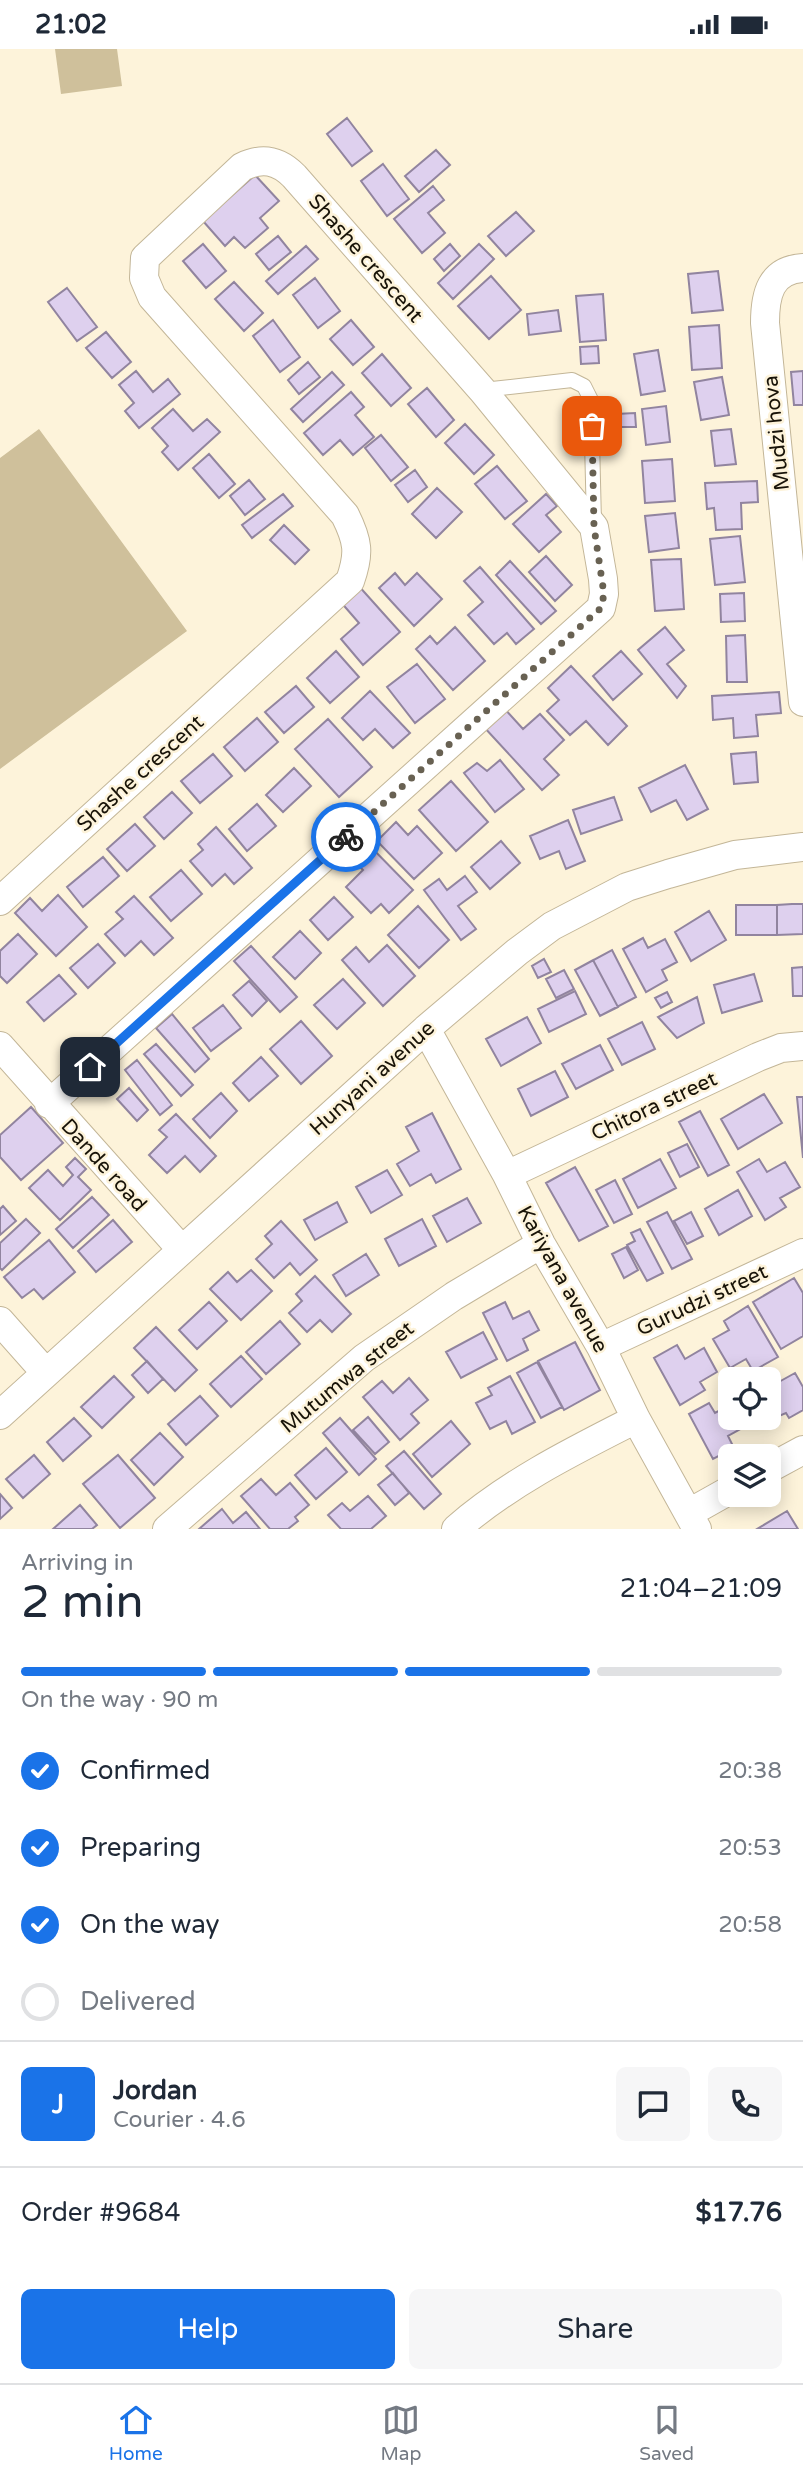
<!DOCTYPE html>
<meta charset="utf-8">
<style>
body{margin:0;font-family:"Varela Round",sans-serif;background:#f6f6f7;color:#1f2937;height:100vh;display:flex;flex-direction:column;font-size:26px;white-space:nowrap}
*{box-sizing:border-box;margin:0}
p{font-size:23px;color:#747a83}
.icon{flex:none;width:38px;height:38px;fill:none;stroke:currentColor;stroke-width:2;stroke-linecap:round;stroke-linejoin:round}
.map{position:relative;height:1480px;overflow:hidden}
.sheet{display:flex;flex-direction:column;background:#fff;flex:1}
.sheet>*{flex:none}
.fabs{position:absolute;left:718px;top:1318px;display:grid;gap:14px}
.fabs a{display:grid;place-items:center;width:63px;height:63px;border-radius:10px;background:#fff;box-shadow:0 4px 18px #0003;font-size:35px}
.pin{position:absolute;display:grid;place-items:center;width:60px;height:60px;color:#fff;margin:-30px;border-radius:14px;box-shadow:0 4px 10px #0006}
.courier{position:absolute;display:grid;place-items:center;width:70px;height:70px;margin:-35px;border:5px solid #1a73e8;border-radius:50%;background:#fff;color:#222;box-shadow:0 2px 9px #0007}
.summary em{font-style:normal;font-weight:600}
.summary div{display:flex;flex-direction:column-reverse}
.summary{display:flex;align-items:center;justify-content:space-between;height:119px;padding:0 21px}
h1{font-size:46px;font-weight:600;line-height:52px}
.bar{display:grid;grid-template-columns:repeat(4,1fr);gap:10px 7px;align-content:center;height:84px;padding:0 21px}
.bar i{height:9px;border-radius:5px;background:#e0e1e3}
.bar .active{background:#1a73e8}
.bar p{grid-column:span 4}
.line{display:flex;align-items:center;gap:18px;padding:0 21px;border-top:2px solid #e0e1e3}
.line div{flex:1}
.round{display:grid;place-items:center;flex:none;width:74px;height:74px;border-radius:10px;background:#f6f6f7}
ol{padding:0 21px;list-style:none}
li{display:flex;align-items:center;gap:21px;height:77px}
li p{margin-inline-start:auto}
li .icon{padding:7px;border-radius:50%;background:#1a73e8;color:#fff;stroke-width:4}
li:last-child{color:#747a83}
li i{width:38px;height:38px;border:4px solid #e0e1e3;border-radius:50%}
.button{display:flex;gap:14px;margin-top:auto;padding:14px 21px}
.button a{flex:1;height:80px;border-radius:10px;background:#1a73e8;color:#fff;font-size:28px;font-weight:600;line-height:80px;text-align:center}
.button a+a{background:#f6f6f7;color:#1f2937}
.status{display:flex;justify-content:space-between;align-items:center;height:49px;padding:0 35px;background:#fff;direction:ltr}
.status svg{height:19px;fill:currentColor}
.tab-bar{display:flex;justify-content:space-around;align-items:center;height:98px;border-top:2px solid #e0e1e3;background:#fff;font-size:19px;color:#747a83}
.tab-bar a{display:grid;justify-items:center;gap:4px}
.tab-bar .active{color:#1a73e8}
.map>svg:first-child{display:block}
.green{fill:#cfc09b}
.building{fill:#ded0ee;stroke:#91849f;stroke-width:2}
.lines{fill:none;stroke-linecap:round;stroke-linejoin:round}
.lane-casing{stroke:#c3b698;stroke-width:16}
.street-casing{stroke:#c3b698;stroke-width:30}
.lane{stroke:#fff;stroke-width:14}
.street{stroke:#fff;stroke-width:28}
.done{stroke:#686152;stroke-width:7;stroke-dasharray:0 12.6}
.route{stroke:#1a73e8;stroke-width:9}
.labels{text-anchor:middle;stroke-width:5;stroke-linejoin:round;paint-order:stroke}
.street-label{font-size:21px;fill:#181308;stroke:#fdf3da}
</style>
<div class="status"><b>21:02</b><svg viewBox="0 0 49 12"><path d="M0 12V9h3v3zM5 12V6h3v6zM10 12V3h3v9zM15 12V0h3v12zM26 1h20v11H26zM47 4h2v5h-2z"/></svg></div>
<div class="map">
<svg width="803" height="1480" viewBox="0 0 803 1480">
<rect width="100%" height="100%" fill="#fdf3da"/>
<path class="green" d="M 55,0 L 117,0 L 122,37 L 61,45 Z
M 39,380 L 187,582 L 0,720 L 0,409 Z"/>
<path class="building" d="M 347,69 L 372,102 L 352,117 L 327,85 Z
M 436,101 L 450,116 L 419,143 L 405,127 Z
M 383,115 L 409,150 L 387,167 L 361,132 Z
M 255,126 L 279,152 L 260,169 L 268,179 L 245,199 L 234,188 L 225,197 L 203,172 Z
M 433,137 L 444,151 L 428,164 L 445,184 L 422,204 L 394,170 Z
M 516,163 L 534,182 L 506,207 L 488,187 Z
M 278,187 L 291,203 L 269,221 L 256,205 Z
M 203,195 L 226,222 L 206,239 L 183,212 Z
M 450,195 L 460,207 L 444,222 L 434,210 Z
M 479,195 L 494,210 L 453,250 L 438,234 Z
M 306,197 L 318,210 L 278,245 L 266,232 Z
M 718,222 L 723,261 L 692,264 L 688,225 Z
M 491,227 L 521,261 L 489,290 L 458,257 Z
M 315,229 L 340,262 L 318,279 L 293,246 Z
M 234,233 L 263,264 L 244,282 L 215,250 Z
M 67,239 L 97,278 L 77,292 L 48,253 Z
M 603,245 L 606,291 L 580,293 L 576,247 Z
M 558,261 L 561,282 L 529,286 L 527,265 Z
M 273,271 L 300,308 L 280,323 L 253,287 Z
M 351,271 L 374,298 L 353,316 L 330,290 Z
M 719,276 L 722,319 L 692,321 L 689,278 Z
M 106,283 L 131,313 L 112,329 L 86,299 Z
M 598,297 L 599,314 L 581,315 L 580,298 Z
M 658,301 L 665,342 L 641,346 L 634,305 Z
M 382,305 L 411,339 L 391,357 L 362,324 Z
M 308,313 L 320,328 L 299,345 L 288,331 Z
M 136,322 L 153,343 L 168,330 L 180,345 L 139,379 L 125,362 L 134,354 L 119,336 Z
M 803,322 L 803,356 L 794,356 L 791,323 Z
M 332,323 L 344,336 L 303,373 L 291,360 Z
M 722,328 L 729,366 L 701,371 L 694,333 Z
M 427,339 L 454,371 L 436,388 L 408,355 Z
M 351,343 L 364,358 L 355,366 L 374,388 L 353,406 L 340,391 L 323,406 L 304,384 Z
M 666,357 L 670,393 L 646,396 L 642,360 Z
M 173,360 L 193,382 L 207,370 L 220,383 L 178,421 L 162,403 L 168,397 L 152,379 Z
M 635,364 L 636,378 L 617,378 L 616,365 Z
M 465,375 L 494,406 L 474,425 L 445,394 Z
M 731,380 L 736,415 L 715,417 L 711,382 Z
M 381,386 L 408,418 L 391,432 L 365,399 Z
M 209,405 L 235,435 L 219,449 L 193,419 Z
M 672,410 L 675,452 L 645,454 L 642,412 Z
M 497,417 L 527,452 L 505,470 L 475,435 Z
M 415,421 L 427,438 L 408,453 L 395,436 Z
M 249,431 L 265,450 L 245,466 L 230,447 Z
M 757,432 L 758,453 L 741,454 L 742,480 L 716,481 L 714,459 L 707,460 L 705,434 Z
M 437,439 L 462,463 L 436,489 L 412,465 Z
M 283,445 L 293,457 L 252,489 L 242,476 Z
M 546,445 L 557,457 L 546,466 L 561,483 L 539,503 L 513,475 Z
M 675,464 L 679,499 L 649,503 L 645,467 Z
M 284,476 L 309,501 L 295,515 L 270,491 Z
M 740,487 L 745,533 L 715,536 L 710,490 Z
M 546,507 L 572,536 L 555,552 L 529,523 Z
M 681,510 L 684,560 L 655,562 L 651,511 Z
M 510,512 L 556,562 L 541,575 L 496,526 Z
M 480,518 L 534,580 L 516,595 L 507,584 L 494,595 L 468,566 L 483,553 L 464,532 Z
M 395,524 L 405,536 L 417,524 L 442,550 L 414,577 L 379,539 Z
M 357,535 L 400,583 L 363,616 L 341,590 L 359,574 L 339,551 Z
M 744,544 L 745,572 L 721,573 L 720,545 Z
M 455,578 L 485,612 L 453,641 L 416,600 L 430,587 L 437,595 Z
M 665,578 L 684,601 L 667,615 L 686,637 L 677,649 L 638,601 Z
M 745,586 L 747,633 L 727,633 L 726,587 Z
M 336,602 L 359,628 L 330,654 L 307,629 Z
M 621,602 L 642,625 L 613,651 L 593,627 Z
M 417,615 L 445,650 L 415,674 L 387,638 Z
M 571,617 L 627,677 L 608,696 L 586,672 L 570,686 L 547,662 L 559,651 L 548,639 Z
M 296,637 L 314,658 L 284,684 L 265,663 Z
M 370,642 L 410,684 L 393,699 L 375,680 L 363,691 L 342,669 Z
M 779,643 L 781,664 L 756,666 L 758,687 L 734,689 L 733,669 L 713,671 L 712,647 Z
M 503,658 L 523,680 L 540,665 L 564,691 L 544,710 L 559,726 L 542,741 L 483,677 Z
M 257,669 L 278,693 L 245,722 L 224,698 Z
M 328,670 L 372,718 L 339,748 L 295,700 Z
M 756,703 L 758,733 L 734,735 L 731,705 Z
M 213,705 L 232,727 L 200,754 L 181,732 Z
M 500,711 L 524,740 L 495,763 L 464,724 L 477,714 L 487,722 Z
M 685,716 L 708,760 L 687,771 L 676,751 L 651,763 L 639,739 Z
M 294,719 L 311,737 L 283,763 L 266,746 Z
M 451,732 L 488,773 L 456,802 L 419,761 Z
M 172,743 L 192,764 L 164,790 L 144,768 Z
M 614,748 L 622,771 L 581,785 L 573,761 Z
M 257,755 L 276,777 L 247,802 L 229,780 Z
M 568,771 L 585,812 L 566,820 L 559,802 L 540,810 L 530,787 Z
M 396,773 L 408,786 L 417,777 L 442,804 L 414,830 L 377,792 Z
M 135,775 L 155,797 L 127,822 L 107,800 Z
M 216,778 L 252,819 L 234,835 L 225,825 L 212,837 L 190,812 L 203,801 L 198,795 Z
M 501,792 L 520,814 L 490,840 L 471,818 Z
M 367,794 L 413,841 L 389,864 L 381,855 L 371,864 L 346,838 L 363,821 L 351,809 Z
M 103,808 L 119,827 L 83,858 L 67,838 Z
M 181,821 L 202,845 L 171,872 L 150,848 Z
M 465,827 L 477,843 L 458,857 L 476,880 L 461,891 L 424,841 L 439,830 L 447,841 Z
M 58,846 L 87,878 L 56,907 L 15,864 L 30,849 L 42,862 Z
M 134,847 L 173,889 L 154,906 L 141,892 L 125,907 L 105,885 L 123,870 L 116,863 Z
M 334,848 L 353,868 L 328,891 L 310,871 Z
M 792,855 L 803,855 L 803,885 L 777,886 L 777,856 Z
M 736,856 L 777,856 L 777,886 L 736,886 Z
M 418,857 L 449,891 L 419,919 L 388,886 Z
M 709,862 L 726,891 L 691,912 L 675,883 Z
M 300,882 L 321,904 L 295,930 L 273,908 Z
M 18,885 L 37,905 L 7,934 L 0,927 L 0,902 Z
M 643,889 L 648,899 L 665,890 L 677,913 L 662,921 L 667,931 L 646,943 L 623,900 Z
M 98,895 L 115,914 L 88,939 L 70,919 Z
M 387,896 L 415,927 L 383,957 L 342,911 L 356,898 L 369,913 Z
M 251,897 L 297,948 L 280,963 L 234,912 Z
M 612,901 L 636,948 L 600,967 L 575,921 Z
M 544,910 L 551,923 L 538,929 L 532,917 Z
M 593,911 L 618,958 L 600,967 L 575,921 Z
M 803,918 L 803,947 L 793,947 L 792,919 Z
M 564,921 L 574,940 L 556,949 L 546,930 Z
M 754,925 L 762,952 L 722,964 L 714,936 Z
M 59,926 L 76,945 L 44,972 L 27,953 Z
M 343,930 L 365,954 L 337,980 L 314,956 Z
M 249,932 L 267,952 L 252,967 L 233,946 Z
M 575,942 L 586,965 L 549,983 L 538,960 Z
M 667,943 L 672,953 L 661,959 L 655,949 Z
M 697,948 L 704,974 L 677,989 L 658,968 Z
M 223,956 L 241,979 L 211,1002 L 193,979 Z
M 172,965 L 209,1010 L 195,1023 L 156,979 Z
M 527,968 L 541,994 L 501,1017 L 486,990 Z
M 301,972 L 332,1007 L 301,1035 L 270,1000 Z
M 642,973 L 655,1000 L 622,1016 L 608,990 Z
M 156,995 L 193,1036 L 181,1047 L 144,1005 Z
M 600,996 L 613,1021 L 576,1040 L 562,1015 Z
M 261,1008 L 278,1027 L 249,1052 L 233,1034 Z
M 137,1011 L 172,1056 L 160,1066 L 125,1021 Z
M 555,1022 L 568,1048 L 531,1067 L 518,1040 Z
M 129,1039 L 148,1061 L 137,1072 L 117,1050 Z
M 221,1044 L 237,1062 L 210,1089 L 193,1070 Z
M 764,1045 L 782,1074 L 738,1100 L 721,1070 Z
M 797,1048 L 803,1048 L 803,1109 Z
M 31,1058 L 63,1094 L 21,1131 L 0,1108 L 0,1086 Z
M 700,1062 L 729,1116 L 708,1127 L 679,1073 Z
M 432,1064 L 461,1120 L 436,1134 L 431,1125 L 410,1137 L 397,1115 L 419,1102 L 406,1078 Z
M 176,1065 L 216,1107 L 200,1123 L 185,1107 L 167,1124 L 149,1106 L 167,1088 L 159,1081 Z
M 687,1095 L 699,1118 L 680,1128 L 668,1104 Z
M 75,1109 L 86,1120 L 78,1128 L 91,1141 L 60,1171 L 29,1139 L 48,1121 L 63,1137 L 73,1126 L 66,1118 Z
M 660,1110 L 676,1139 L 638,1159 L 623,1130 Z
M 759,1110 L 767,1123 L 785,1113 L 800,1138 L 780,1149 L 786,1158 L 765,1171 L 737,1123 Z
M 575,1118 L 608,1177 L 579,1192 L 546,1134 Z
M 387,1121 L 402,1146 L 371,1164 L 356,1138 Z
M 615,1131 L 632,1165 L 614,1174 L 596,1141 Z
M 738,1141 L 752,1167 L 719,1186 L 705,1160 Z
M 92,1148 L 109,1166 L 73,1199 L 56,1180 Z
M 467,1149 L 481,1174 L 447,1193 L 433,1167 Z
M 337,1153 L 347,1173 L 315,1191 L 304,1171 Z
M 3,1157 L 16,1172 L 0,1186 L 0,1160 Z
M 667,1163 L 692,1210 L 672,1220 L 647,1173 Z
M 691,1163 L 703,1187 L 687,1195 L 674,1172 Z
M 26,1170 L 40,1184 L 2,1221 L 0,1219 L 0,1194 Z
M 422,1170 L 436,1197 L 399,1217 L 385,1190 Z
M 113,1171 L 132,1193 L 96,1223 L 78,1202 Z
M 281,1172 L 317,1211 L 300,1226 L 290,1214 L 274,1229 L 256,1210 L 272,1195 L 265,1187 Z
M 640,1180 L 663,1224 L 647,1232 L 627,1196 L 635,1192 L 631,1184 Z
M 49,1191 L 75,1223 L 43,1250 L 34,1240 L 22,1249 L 4,1228 Z
M 626,1198 L 638,1221 L 624,1229 L 612,1205 Z
M 366,1205 L 379,1226 L 346,1247 L 333,1226 Z
M 251,1221 L 272,1242 L 241,1271 L 210,1240 L 228,1223 L 237,1233 Z
M 315,1227 L 351,1265 L 332,1283 L 320,1271 L 307,1283 L 289,1264 L 302,1252 L 296,1245 Z
M 794,1229 L 803,1244 L 803,1287 L 781,1300 L 753,1253 Z
M 209,1253 L 227,1272 L 197,1300 L 179,1281 Z
M 505,1253 L 513,1270 L 529,1262 L 539,1281 L 523,1290 L 528,1301 L 507,1312 L 483,1264 Z
M 748,1257 L 778,1308 L 753,1322 L 746,1310 L 730,1319 L 713,1290 L 729,1281 L 724,1272 Z
M 280,1272 L 300,1295 L 266,1325 L 246,1303 Z
M 156,1278 L 197,1321 L 175,1342 L 134,1299 Z
M 483,1283 L 497,1310 L 461,1329 L 446,1303 Z
M 575,1293 L 600,1341 L 564,1361 L 538,1312 Z
M 677,1296 L 685,1310 L 704,1299 L 717,1323 L 700,1333 L 705,1341 L 680,1356 L 654,1309 Z
M 241,1307 L 262,1330 L 231,1358 L 210,1335 Z
M 147,1312 L 163,1330 L 148,1344 L 132,1326 Z
M 537,1313 L 562,1358 L 541,1369 L 517,1324 Z
M 795,1324 L 803,1338 L 803,1361 L 789,1369 L 786,1364 L 779,1367 L 778,1365 L 759,1376 L 754,1368 L 768,1368 L 768,1339 Z
M 114,1327 L 134,1348 L 102,1379 L 81,1358 Z
M 510,1327 L 535,1373 L 512,1385 L 506,1372 L 490,1380 L 476,1354 L 492,1346 L 488,1339 Z
M 409,1329 L 428,1351 L 411,1365 L 419,1374 L 400,1391 L 363,1348 L 382,1332 L 393,1344 Z
M 200,1347 L 218,1367 L 186,1396 L 168,1375 Z
M 709,1354 L 715,1364 L 730,1356 L 730,1368 L 739,1368 L 744,1378 L 728,1387 L 734,1399 L 713,1410 L 689,1365 Z
M 368,1368 L 389,1393 L 375,1405 L 353,1381 Z
M 74,1369 L 91,1387 L 63,1412 L 47,1393 Z
M 340,1369 L 376,1410 L 359,1426 L 323,1384 Z
M 451,1372 L 470,1395 L 432,1428 L 413,1405 Z
M 160,1384 L 183,1408 L 154,1436 L 131,1411 Z
M 326,1399 L 347,1423 L 316,1450 L 295,1426 Z
M 404,1402 L 441,1445 L 424,1460 L 386,1417 Z
M 34,1406 L 50,1425 L 23,1449 L 6,1430 Z
M 118,1406 L 155,1449 L 120,1479 L 83,1435 Z
M 393,1424 L 409,1444 L 395,1456 L 378,1436 Z
M 261,1430 L 276,1446 L 290,1434 L 309,1456 L 295,1468 L 298,1472 L 288,1480 L 270,1480 L 241,1447 Z
M 0,1445 L 12,1459 L 0,1470 Z
M 368,1447 L 386,1467 L 371,1480 L 341,1480 L 328,1466 L 342,1454 L 350,1462 Z
M 80,1456 L 97,1476 L 92,1480 L 53,1480 Z
M 222,1460 L 233,1474 L 246,1463 L 260,1480 L 199,1480 Z
M 787,1462 L 798,1480 L 757,1480 Z"/>
<g class="lines">
<defs>
<path id="lane" d="M 483,341 L 572,331 L 584,337 L 591,351 L 594,473"/>
<path id="street" d="M 803,219 C 770,221 765,246 765,274 L 803,653
M 0,852 L 350,532 C 360,504 358,492 345,466 L 152,248 L 144,229 L 145,209 L 242,118 C 262,108 278,111 294,127 L 482,341 L 594,478 L 603,530 L 604,545 L 601,559 L 49,1055
M 426,980 L 507,1126 L 541,1195 L 601,1298 L 636,1370 L 697,1480
M 0,997 L 182,1201
M 507,1126 L 758,1008 L 781,999 L 803,997
M 0,1272 L 46,1324
M 601,1298 L 803,1204
M 0,1366 L 426,980 L 517,903 L 552,877 L 627,838 L 668,825 L 735,806 L 803,798
M 768,1420 L 803,1401
M 689,1464 L 730,1441
M 167,1480 L 364,1309 L 454,1247 L 541,1195
M 456,1480 C 510,1433 573,1402 636,1370"/>
</defs>
<use href="#lane" class="lane-casing"/>
<use href="#street" class="street-casing"/>
<use href="#lane" class="lane"/>
<use href="#street" class="street"/>
</g>
<g class="lines">
<path class="done" d="M 346,788 L 601,559 L 604,545 L 594,478 L 592,377"/>
<path class="route" d="M 90,1018 L 346,788"/>
</g>
<g class="labels">
<g class="street-label">
<text transform="translate(366 209) rotate(49)" y="7">Shashe crescent</text>
<text transform="translate(776 384) rotate(-96)" y="7">Mudzi hova</text>
<text transform="translate(140 724) rotate(-42)" y="7">Shashe crescent</text>
<text transform="translate(372 1029) rotate(-42)" y="7">Hunyani avenue</text>
<text transform="translate(654 1057) rotate(-25)" y="7">Chitora street</text>
<text transform="translate(104 1116) rotate(48)" y="7">Dande road</text>
<text transform="translate(563 1230) rotate(61)" y="7">Kariyana avenue</text>
<text transform="translate(702 1251) rotate(-25)" y="7">Gurudzi street</text>
<text transform="translate(347 1328) rotate(-39)" y="7">Mutumwa street</text>
</g>
</g>
</svg>
<div class="fabs">
<a><svg class="icon" aria-label="locate" viewBox="0 0 24 24"><circle cx="12" cy="12" r="6"/><path d="M12 2v4M12 18v4M2 12h4M18 12h4"/></svg></a>
<a><svg class="icon" aria-label="layers" viewBox="0 0 24 24"><path d="M12 4l9 5-9 5-9-5zM3 14l9 5 9-5"/></svg></a>
</div>
<div class="pin" style="left:592px;top:377px;background:#ea580c"><svg class="icon" aria-label="bag" viewBox="0 0 24 24"><path d="M5 8h14l-1 12H6zM9 8a3 3 0 0 1 6 0"/></svg></div>
<div class="pin" style="left:90px;top:1018px;background:#1f2937"><svg class="icon" aria-label="home" viewBox="0 0 24 24"><path d="M3 11l9-7 9 7M6 9v11h12V9"/></svg></div>
<div class="courier" style="left:346px;top:788px"><svg class="icon" aria-label="bike" viewBox="0 0 24 24"><circle cx="6" cy="16" r="4"/><circle cx="18" cy="16" r="4"/><path d="M6 16l4-8h5l3 8M10 8l3 8H6M13 5h3"/></svg></div>
</div>
<section class="sheet">
<div class="summary"><div><h1>2 min</h1><p>Arriving in</p></div><em>21:04–21:09</em></div>
<div class="bar"><i class="active"></i><i class="active"></i><i class="active"></i><i></i><p>On the way · 90 m</p></div>
<ol>
<li><svg class="icon" aria-label="check" viewBox="0 0 24 24"><path d="M5 12l5 5 9-10"/></svg>Confirmed<p>20:38</p></li>
<li><svg class="icon" aria-label="check" viewBox="0 0 24 24"><path d="M5 12l5 5 9-10"/></svg>Preparing<p>20:53</p></li>
<li><svg class="icon" aria-label="check" viewBox="0 0 24 24"><path d="M5 12l5 5 9-10"/></svg>On the way<p>20:58</p></li>
<li><i></i>Delivered</li>
</ol>
<div class="line" style="height:126px"><b class="round" style="background:#1a73e8;color:#fff">J</b><div><b>Jordan</b><p>Courier · 4.6</p></div><a class="round"><svg class="icon" aria-label="chat" viewBox="0 0 24 24"><path d="M4 5h16v11H9l-5 4z"/></svg></a><a class="round"><svg class="icon" aria-label="phone" viewBox="0 0 24 24"><path d="M5 4h4l2 5-3 2q2 4 5 5l2-3 5 2v4C11 20 4 13 5 4z"/></svg></a></div>
<div class="line" style="height:91px"><div>Order #9684</div><b>$17.76</b></div>
<div class="button"><a>Help</a><a>Share</a></div>
</section>
<nav class="tab-bar">
<a class="active"><svg class="icon" aria-label="home" viewBox="0 0 24 24"><path d="M3 11l9-7 9 7M6 9v11h12V9"/></svg>Home</a>
<a><svg class="icon" aria-label="map" viewBox="0 0 24 24"><path d="M3 6l6-2 6 2 6-2v14l-6 2-6-2-6 2zM9 4v14M15 6v14"/></svg>Map</a>
<a><svg class="icon" aria-label="saved" viewBox="0 0 24 24"><path d="M7 4h10v16l-5-4-5 4z"/></svg>Saved</a>
</nav>
